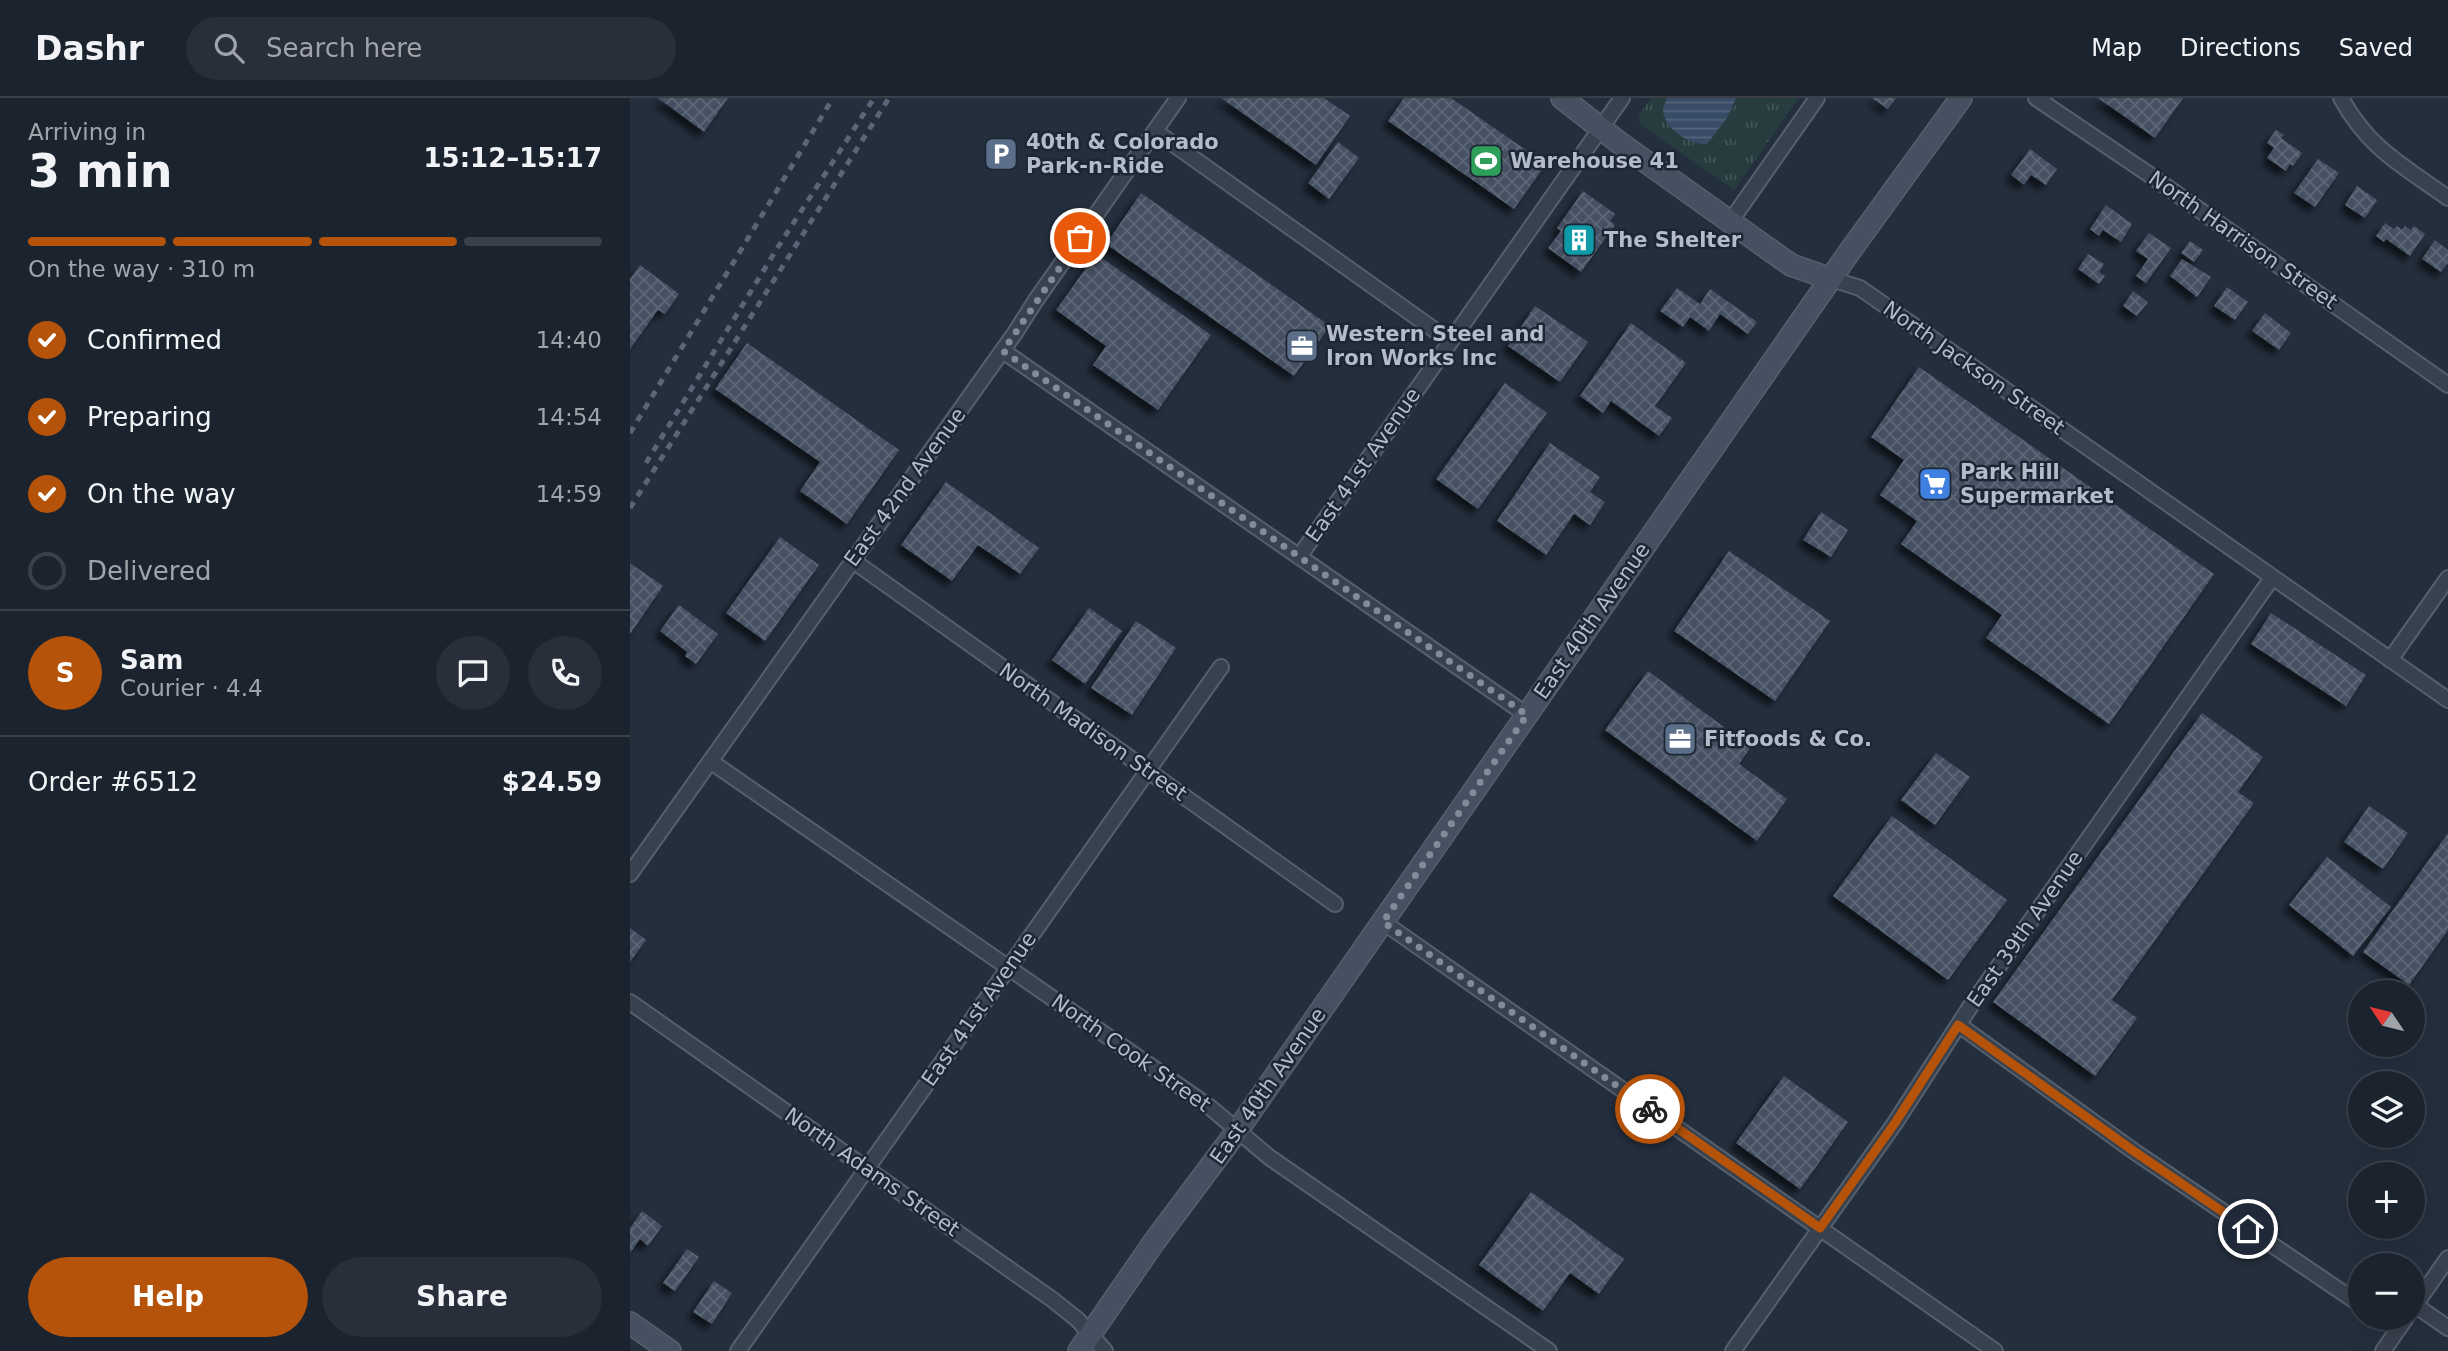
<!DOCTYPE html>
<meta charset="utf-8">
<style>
body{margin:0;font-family:"DejaVu Sans",sans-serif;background:#282f3a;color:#f1f3f6;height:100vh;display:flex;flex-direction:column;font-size:26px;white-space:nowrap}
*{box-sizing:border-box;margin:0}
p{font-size:23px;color:#a0a4aa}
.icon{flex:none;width:38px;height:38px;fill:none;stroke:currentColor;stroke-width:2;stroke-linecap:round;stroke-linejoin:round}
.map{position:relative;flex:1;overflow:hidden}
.panel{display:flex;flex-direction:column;background:#1b232e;width:630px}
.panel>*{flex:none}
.needle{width:46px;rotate:305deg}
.tools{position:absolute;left:1718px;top:882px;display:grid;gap:14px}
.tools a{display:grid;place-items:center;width:77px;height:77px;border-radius:50%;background:#1b232e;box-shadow:0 7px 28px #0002,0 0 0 2px #39404a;font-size:35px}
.pin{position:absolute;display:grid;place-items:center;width:60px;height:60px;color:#fff;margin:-30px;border:4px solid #fff;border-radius:50%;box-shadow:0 2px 7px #0007}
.courier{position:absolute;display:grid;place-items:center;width:70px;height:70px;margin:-35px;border:5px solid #b45309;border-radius:50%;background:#fff;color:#222;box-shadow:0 2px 9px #0007}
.summary em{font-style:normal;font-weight:600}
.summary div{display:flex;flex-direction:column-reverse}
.summary{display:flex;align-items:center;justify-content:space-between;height:119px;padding:0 28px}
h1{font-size:46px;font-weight:600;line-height:52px}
.bar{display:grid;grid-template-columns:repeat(4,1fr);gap:10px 7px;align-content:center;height:84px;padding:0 28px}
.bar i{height:9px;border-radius:5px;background:#39404a}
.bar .current{background:#b45309}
.bar p{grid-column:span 4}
.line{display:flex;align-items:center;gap:18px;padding:0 28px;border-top:2px solid #39404a}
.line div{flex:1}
.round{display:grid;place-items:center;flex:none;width:74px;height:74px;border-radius:37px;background:#282f3a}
ol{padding:0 28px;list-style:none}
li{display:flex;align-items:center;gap:21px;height:77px}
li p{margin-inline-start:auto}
li .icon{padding:7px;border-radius:50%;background:#b45309;color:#fff;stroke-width:4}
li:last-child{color:#a0a4aa}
li i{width:38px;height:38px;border:4px solid #39404a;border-radius:50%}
.action{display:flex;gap:14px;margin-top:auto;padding:14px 28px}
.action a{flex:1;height:80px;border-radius:42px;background:#b45309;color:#fff;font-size:28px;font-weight:600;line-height:80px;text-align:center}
.action a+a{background:#282f3a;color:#f1f3f6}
header{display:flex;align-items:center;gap:42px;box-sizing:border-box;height:98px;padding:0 35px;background:#1b232e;border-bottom:2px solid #39404a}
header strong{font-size:33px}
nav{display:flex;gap:38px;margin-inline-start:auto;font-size:24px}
.search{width:490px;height:63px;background:#282f3a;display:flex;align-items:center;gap:18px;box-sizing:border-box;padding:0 24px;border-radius:38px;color:#a0a4aa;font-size:26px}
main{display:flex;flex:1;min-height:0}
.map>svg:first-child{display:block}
.grass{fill:url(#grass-tufts)}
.water{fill:url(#water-rules)}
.building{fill:url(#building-cross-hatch);filter:url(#shadow)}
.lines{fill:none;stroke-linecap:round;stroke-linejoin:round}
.street-casing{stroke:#565f6c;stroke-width:18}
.secondary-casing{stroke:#565f6c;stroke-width:24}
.street{stroke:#38414e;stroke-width:14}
.secondary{stroke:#465061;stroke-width:21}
.rail{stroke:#5a6575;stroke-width:5;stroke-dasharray:7 7;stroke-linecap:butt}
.done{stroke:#828b98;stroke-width:7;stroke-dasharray:0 12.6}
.route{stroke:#b45309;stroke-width:9}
.labels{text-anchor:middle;stroke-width:5;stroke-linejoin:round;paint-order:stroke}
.poi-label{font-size:21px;font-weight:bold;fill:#b4bcc9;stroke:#1d2633;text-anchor:start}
.street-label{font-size:21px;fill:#b4bcc9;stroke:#1d2633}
</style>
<header>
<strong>Dashr</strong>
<div class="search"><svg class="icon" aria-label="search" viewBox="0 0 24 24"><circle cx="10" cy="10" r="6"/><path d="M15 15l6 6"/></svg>Search here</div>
<nav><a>Map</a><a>Directions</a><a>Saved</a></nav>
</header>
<main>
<section class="panel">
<div class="summary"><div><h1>3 min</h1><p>Arriving in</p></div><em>15:12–15:17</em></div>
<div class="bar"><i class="current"></i><i class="current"></i><i class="current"></i><i></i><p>On the way · 310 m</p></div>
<ol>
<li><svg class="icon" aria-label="check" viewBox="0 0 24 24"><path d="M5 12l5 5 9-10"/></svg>Confirmed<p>14:40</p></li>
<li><svg class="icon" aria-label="check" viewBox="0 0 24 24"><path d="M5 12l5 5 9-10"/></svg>Preparing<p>14:54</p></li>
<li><svg class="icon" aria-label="check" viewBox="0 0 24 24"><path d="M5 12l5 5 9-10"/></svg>On the way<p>14:59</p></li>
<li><i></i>Delivered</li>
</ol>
<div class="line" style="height:126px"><b class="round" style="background:#b45309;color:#fff">S</b><div><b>Sam</b><p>Courier · 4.4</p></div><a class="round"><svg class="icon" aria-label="chat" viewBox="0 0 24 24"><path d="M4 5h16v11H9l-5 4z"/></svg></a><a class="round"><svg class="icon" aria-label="phone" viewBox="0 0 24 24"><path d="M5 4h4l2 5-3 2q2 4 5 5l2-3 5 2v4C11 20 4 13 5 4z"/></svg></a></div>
<div class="line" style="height:91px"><div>Order #6512</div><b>$24.59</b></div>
<div class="action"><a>Help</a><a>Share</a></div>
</section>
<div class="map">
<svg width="1818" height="1253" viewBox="0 0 1818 1253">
<defs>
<pattern id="grass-tufts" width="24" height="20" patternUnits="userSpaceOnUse" patternTransform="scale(1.75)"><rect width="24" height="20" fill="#263c3f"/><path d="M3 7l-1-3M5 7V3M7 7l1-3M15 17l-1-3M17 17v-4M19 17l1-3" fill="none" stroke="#435659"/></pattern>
<pattern id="water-rules" width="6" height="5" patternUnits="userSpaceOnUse" patternTransform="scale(1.75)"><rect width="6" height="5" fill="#394c67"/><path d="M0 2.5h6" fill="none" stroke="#53647b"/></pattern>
<pattern id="building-cross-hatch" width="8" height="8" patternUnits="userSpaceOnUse" patternTransform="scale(1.75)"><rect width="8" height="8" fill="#455162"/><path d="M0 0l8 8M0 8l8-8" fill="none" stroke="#5d6877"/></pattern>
<filter id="shadow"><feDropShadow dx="-6" dy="6" stdDeviation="3.5" flood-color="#0009"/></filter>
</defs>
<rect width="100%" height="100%" fill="#242f3e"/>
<path class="grass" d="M 1021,0 L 1169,0 L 1104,92 L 1010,26 L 1009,17 Z"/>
<path class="water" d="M 1037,0 L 1106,0 L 1097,20 L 1077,46 C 1060,47 1034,31 1033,12 C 1033,8 1036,4 1037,0 Z"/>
<path class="building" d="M 28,0 L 98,0 L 74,34 Z
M 591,0 L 694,0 L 720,18 L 686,67 Z
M 774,0 L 821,0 L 916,66 L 884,111 L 758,23 Z
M 1242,0 L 1266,0 L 1258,11 Z
M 1468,0 L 1553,0 L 1525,40 Z
M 1646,32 L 1654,37 L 1651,40 L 1672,55 L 1663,68 L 1660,66 L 1656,73 L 1637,60 L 1644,50 L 1637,45 Z
M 708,44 L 729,60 L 699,101 L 678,85 Z
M 1400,51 L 1427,71 L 1416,87 L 1401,77 L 1394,87 L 1381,77 Z
M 1688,61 L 1709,75 L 1685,109 L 1664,95 Z
M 1727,88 L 1747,102 L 1735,120 L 1715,107 Z
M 953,93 L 985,116 L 980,123 L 985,127 L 951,174 L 918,150 L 931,133 L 927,130 Z
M 511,95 L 700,228 L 664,278 L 476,146 Z
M 1476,107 L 1502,126 L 1491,144 L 1473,132 L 1469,138 L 1460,131 Z
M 1755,125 L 1764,131 L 1767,128 L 1772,132 L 1775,128 L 1781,132 L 1784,128 L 1795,136 L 1780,158 L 1756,141 L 1754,144 L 1746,138 Z
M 1519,135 L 1541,150 L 1516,185 L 1506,178 L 1518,161 L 1506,153 Z
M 1805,142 L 1818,152 L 1818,165 L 1811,174 L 1792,161 Z
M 1560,143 L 1573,152 L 1564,164 L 1551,155 Z
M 466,156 L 581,237 L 528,312 L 463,267 L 476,248 L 426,212 Z
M 1458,156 L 1474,166 L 1469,174 L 1475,178 L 1469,186 L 1448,171 Z
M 1552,161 L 1581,179 L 1567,199 L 1540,178 Z
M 10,167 L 49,196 L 35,216 L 28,212 L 0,251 L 0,181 Z
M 1597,189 L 1618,204 L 1605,222 L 1584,208 Z
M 1047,190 L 1070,206 L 1080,191 L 1127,224 L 1118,236 L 1090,216 L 1079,233 L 1060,219 L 1053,229 L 1030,213 Z
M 1503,193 L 1518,204 L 1507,218 L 1493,208 Z
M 905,208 L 958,244 L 930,284 L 878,248 Z
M 1635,215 L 1661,235 L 1649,252 L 1622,233 Z
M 1001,225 L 1056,265 L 1025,308 L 1042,320 L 1029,338 L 981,303 L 973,315 L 950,298 Z
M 117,245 L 269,352 L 217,426 L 170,393 L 190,364 L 85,291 Z
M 1289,269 L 1584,476 L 1479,626 L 1356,540 L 1372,517 L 1271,446 L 1287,423 L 1250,397 L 1274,362 L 1241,339 Z
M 875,285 L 917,315 L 848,411 L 806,381 Z
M 920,345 L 970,379 L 960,394 L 975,404 L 960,427 L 944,416 L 916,457 L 867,423 Z
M 316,384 L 409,450 L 390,476 L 348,447 L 322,483 L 271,447 Z
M 1191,414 L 1218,432 L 1201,459 L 1173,442 Z
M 150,439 L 189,467 L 135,543 L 96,515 Z
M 1099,453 L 1200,523 L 1145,603 L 1044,533 Z
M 0,465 L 33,488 L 0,536 Z
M 49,507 L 88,536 L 66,566 L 55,558 L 57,554 L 30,533 Z
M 459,510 L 492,533 L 455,586 L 422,562 Z
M 1641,515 L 1736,577 L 1716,608 L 1621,546 Z
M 506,523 L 546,550 L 502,617 L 461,590 Z
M 1018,573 L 1121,649 L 1109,666 L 1157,701 L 1127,743 L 975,632 Z
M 1572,615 L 1633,659 L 1608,694 L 1624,705 L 1482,902 L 1507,920 L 1465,978 L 1363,904 Z
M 1306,655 L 1340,679 L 1305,727 L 1271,702 Z
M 1739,708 L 1778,735 L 1753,771 L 1714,744 Z
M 1262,718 L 1377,802 L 1318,882 L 1203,798 Z
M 1818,735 L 1818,832 L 1779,887 L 1733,854 Z
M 1697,759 L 1761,809 L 1723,858 L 1659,807 Z
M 0,830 L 16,842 L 0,864 Z
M 1154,978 L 1218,1024 L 1170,1091 L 1106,1045 Z
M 901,1094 L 994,1161 L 969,1196 L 940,1175 L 913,1213 L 849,1167 Z
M 12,1113 L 32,1128 L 18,1148 L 10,1141 L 0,1155 L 0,1130 Z
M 57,1151 L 69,1159 L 45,1193 L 33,1185 Z
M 84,1183 L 102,1195 L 82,1226 L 63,1214 Z"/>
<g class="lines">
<defs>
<path id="street" d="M 1406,0 L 1517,75 L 1818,287
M 1711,0 C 1739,51 1772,67 1818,100
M 525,33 L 820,243
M 1100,124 L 1187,0
M 1201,181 L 1230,190 L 1818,602
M 373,253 L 897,617
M 669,459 L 992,0
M 222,462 L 705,806
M 1760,562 L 1818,480
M 80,663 L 581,1010 L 639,1059 L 919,1253
M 0,776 L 385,235 L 406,202 L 548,0
M 753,824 L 1365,1253
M 0,904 L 423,1202 L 448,1222 L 475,1253
M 1329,927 L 1505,1054 L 1731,1207
M 1785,1207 L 1818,1230
M 1783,1210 L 1818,1160
M 1750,1220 L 1768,1231
M 108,1253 L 591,569
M 1103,1253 L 1265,1025 L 1340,909 L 1642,480
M 1753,1253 L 1776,1220"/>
<path id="secondary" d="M 932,0 L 991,46 L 1161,167 L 1201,181
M 0,1225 L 40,1253
M 449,1253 L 524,1144 L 607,1033 L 1220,153 L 1331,0"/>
</defs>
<use href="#street" class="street-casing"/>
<use href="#secondary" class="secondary-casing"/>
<use href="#street" class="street"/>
<use href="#secondary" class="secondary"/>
<path class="rail" d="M 0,335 L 203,0
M 16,365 L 148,149 L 244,0
M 0,410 L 259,0"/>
</g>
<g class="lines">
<path class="done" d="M 450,140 L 373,253 L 897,617 L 753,824 L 1020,1011"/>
<path class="route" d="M 1020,1011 L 1190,1130 L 1265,1025 L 1328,927 L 1505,1054 L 1618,1131"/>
</g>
<defs>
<symbol id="parking-square" viewBox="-11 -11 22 22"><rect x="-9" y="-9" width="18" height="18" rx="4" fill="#5c6f8a" stroke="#1d2633"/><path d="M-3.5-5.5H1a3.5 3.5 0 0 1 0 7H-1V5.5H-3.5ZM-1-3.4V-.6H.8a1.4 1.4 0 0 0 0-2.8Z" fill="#fff"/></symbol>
<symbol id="stadium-square" viewBox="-11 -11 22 22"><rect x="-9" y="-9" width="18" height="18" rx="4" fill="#2e9e5b" stroke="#1d2633"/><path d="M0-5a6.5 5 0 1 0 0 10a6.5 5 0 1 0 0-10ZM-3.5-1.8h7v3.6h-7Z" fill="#fff"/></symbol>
<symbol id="building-square" viewBox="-11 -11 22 22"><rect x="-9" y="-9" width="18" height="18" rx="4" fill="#0f9aa8" stroke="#1d2633"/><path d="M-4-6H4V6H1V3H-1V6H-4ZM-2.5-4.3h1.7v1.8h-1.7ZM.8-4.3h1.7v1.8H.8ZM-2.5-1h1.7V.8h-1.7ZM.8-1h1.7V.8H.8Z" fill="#fff"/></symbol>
<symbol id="office-square" viewBox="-11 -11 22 22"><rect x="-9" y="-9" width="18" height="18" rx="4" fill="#5c6f8a" stroke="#1d2633"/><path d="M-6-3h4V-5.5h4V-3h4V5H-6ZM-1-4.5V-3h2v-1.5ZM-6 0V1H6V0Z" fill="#fff"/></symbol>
<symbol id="supermarket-square" viewBox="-11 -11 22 22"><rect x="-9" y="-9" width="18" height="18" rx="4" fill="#3f7fe0" stroke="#1d2633"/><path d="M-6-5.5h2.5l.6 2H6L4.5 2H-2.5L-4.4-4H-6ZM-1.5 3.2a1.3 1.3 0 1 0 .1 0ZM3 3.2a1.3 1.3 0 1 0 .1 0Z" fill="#fff"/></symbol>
</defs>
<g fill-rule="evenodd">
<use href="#parking-square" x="352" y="37" width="38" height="38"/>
<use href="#stadium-square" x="837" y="44" width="38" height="38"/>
<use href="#building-square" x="930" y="123" width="38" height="38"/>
<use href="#office-square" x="653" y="229" width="38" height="38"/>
<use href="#supermarket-square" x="1286" y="367" width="38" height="38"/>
<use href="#office-square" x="1031" y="622" width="38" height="38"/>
</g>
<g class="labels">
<g class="poi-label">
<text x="396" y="51">40th &amp; Colorado<tspan x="396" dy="24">Park-n-Ride</tspan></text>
<text x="880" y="70">Warehouse 41</text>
<text x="974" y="149">The Shelter</text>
<text x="696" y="243">Western Steel and<tspan x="696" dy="24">Iron Works Inc</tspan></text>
<text x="1330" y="381">Park Hill<tspan x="1330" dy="24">Supermarket</tspan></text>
<text x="1074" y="648">Fitfoods &amp; Co.</text>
</g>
<g class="street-label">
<text transform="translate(1613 142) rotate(35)" y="7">North Harrison Street</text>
<text transform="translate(1344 270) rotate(35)" y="7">North Jackson Street</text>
<text transform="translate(733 367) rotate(-55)" y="7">East 41st Avenue</text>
<text transform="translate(275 389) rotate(-54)" y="7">East 42nd Avenue</text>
<text transform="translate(962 523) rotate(-55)" y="7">East 40th Avenue</text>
<text transform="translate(463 634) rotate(35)" y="7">North Madison Street</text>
<text transform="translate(1395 831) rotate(-55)" y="7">East 39th Avenue</text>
<text transform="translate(349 911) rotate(-55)" y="7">East 41st Avenue</text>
<text transform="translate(501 955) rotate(35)" y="7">North Cook Street</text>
<text transform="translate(638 988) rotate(-55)" y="7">East 40th Avenue</text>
<text transform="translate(242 1074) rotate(35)" y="7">North Adams Street</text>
</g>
</g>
</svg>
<div class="tools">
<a><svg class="needle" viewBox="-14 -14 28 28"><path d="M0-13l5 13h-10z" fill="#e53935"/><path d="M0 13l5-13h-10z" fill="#a0a4aa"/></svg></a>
<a><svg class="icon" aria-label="layers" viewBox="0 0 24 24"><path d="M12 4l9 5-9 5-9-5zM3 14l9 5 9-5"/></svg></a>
<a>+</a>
<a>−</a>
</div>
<div class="pin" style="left:450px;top:140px;background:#ea580c"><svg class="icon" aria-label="bag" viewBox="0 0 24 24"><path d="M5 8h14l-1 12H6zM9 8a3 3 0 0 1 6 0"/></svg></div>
<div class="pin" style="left:1618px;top:1131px;background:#1f2937"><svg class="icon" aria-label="home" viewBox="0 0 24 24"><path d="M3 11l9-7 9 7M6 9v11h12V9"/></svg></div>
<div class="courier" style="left:1020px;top:1011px"><svg class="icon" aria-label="bike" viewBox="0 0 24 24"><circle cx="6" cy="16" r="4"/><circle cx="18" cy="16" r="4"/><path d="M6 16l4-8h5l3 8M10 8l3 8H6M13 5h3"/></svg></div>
</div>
</main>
